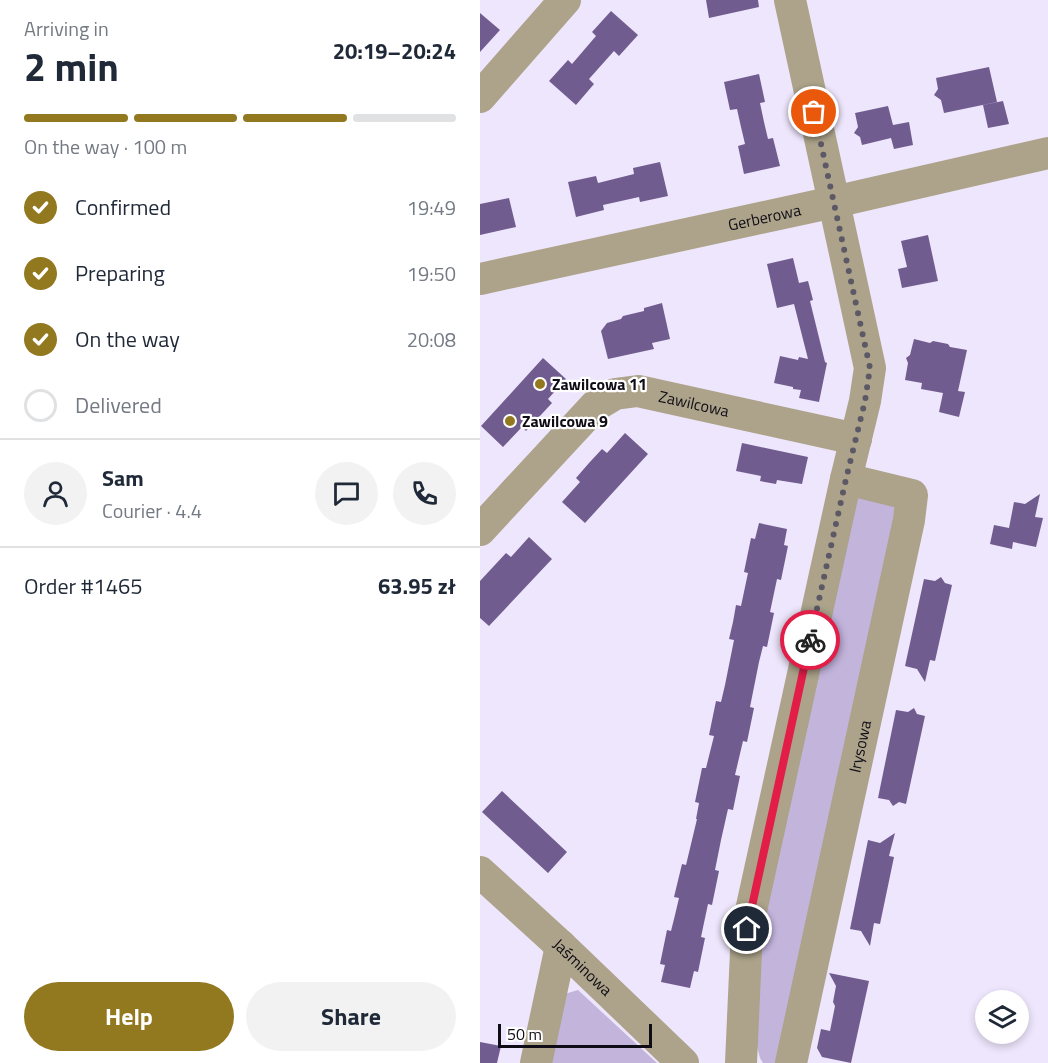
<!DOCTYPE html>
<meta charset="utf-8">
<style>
body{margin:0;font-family:"Titillium Web",sans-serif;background:#f2f2f3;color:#1f2937;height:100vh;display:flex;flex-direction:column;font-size:22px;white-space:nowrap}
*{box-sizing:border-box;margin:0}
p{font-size:20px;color:#747a83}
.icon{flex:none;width:33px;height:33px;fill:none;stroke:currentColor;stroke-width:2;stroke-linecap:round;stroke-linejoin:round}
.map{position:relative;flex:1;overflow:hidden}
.details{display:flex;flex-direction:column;background:#fff;width:480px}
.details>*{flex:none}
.buttons{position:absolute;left:495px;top:990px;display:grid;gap:12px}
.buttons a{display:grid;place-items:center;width:54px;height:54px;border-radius:50%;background:#fff;box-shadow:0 3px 9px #0003;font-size:30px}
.scale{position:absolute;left:18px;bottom:15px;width:154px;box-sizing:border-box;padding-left:6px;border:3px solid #0f0c15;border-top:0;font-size:16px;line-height:21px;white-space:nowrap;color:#0f0c15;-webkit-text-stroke:4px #fff;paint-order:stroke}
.pin{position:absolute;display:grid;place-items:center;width:51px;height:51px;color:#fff;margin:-26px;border:3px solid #fff;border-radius:50%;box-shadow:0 2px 6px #0007}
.courier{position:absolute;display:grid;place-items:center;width:60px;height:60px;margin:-30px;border:4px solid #e11d48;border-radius:50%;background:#fff;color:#222;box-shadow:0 2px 8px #0007}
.head em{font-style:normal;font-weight:700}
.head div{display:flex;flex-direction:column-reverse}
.head{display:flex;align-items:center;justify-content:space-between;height:102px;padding:0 24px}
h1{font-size:39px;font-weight:700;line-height:45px}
.bar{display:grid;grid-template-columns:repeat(4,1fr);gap:9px 6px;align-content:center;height:72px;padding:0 24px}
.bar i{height:8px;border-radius:4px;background:#e0e1e3}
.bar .active{background:#92781e}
.bar p{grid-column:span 4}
.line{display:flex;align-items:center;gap:15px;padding:0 24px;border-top:2px solid #e0e1e3}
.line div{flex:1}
.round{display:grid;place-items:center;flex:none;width:63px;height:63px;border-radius:32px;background:#f2f2f3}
ol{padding:0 24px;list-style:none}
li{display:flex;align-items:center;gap:18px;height:66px}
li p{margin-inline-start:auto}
li .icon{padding:6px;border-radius:50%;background:#92781e;color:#fff;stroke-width:4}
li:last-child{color:#747a83}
li i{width:33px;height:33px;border:3px solid #e0e1e3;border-radius:50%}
.action{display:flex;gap:12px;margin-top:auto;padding:12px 24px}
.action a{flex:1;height:69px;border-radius:36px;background:#92781e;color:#fff;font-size:24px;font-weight:700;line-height:69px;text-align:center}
.action a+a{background:#f2f2f3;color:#1f2937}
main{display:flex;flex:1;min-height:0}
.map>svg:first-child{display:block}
.green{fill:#c3b4dc}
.building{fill:#715c8f}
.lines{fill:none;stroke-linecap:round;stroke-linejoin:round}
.minor{stroke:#aca38a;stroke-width:32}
.done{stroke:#5d5866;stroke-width:6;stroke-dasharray:0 10.8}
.route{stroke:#e11d48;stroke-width:8}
.poi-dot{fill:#92781e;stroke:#fff;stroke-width:2}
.labels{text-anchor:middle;stroke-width:4.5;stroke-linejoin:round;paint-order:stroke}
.street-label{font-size:16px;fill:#0f0c15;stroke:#fff}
.poi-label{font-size:16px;font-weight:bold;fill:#0f0c15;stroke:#fff;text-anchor:start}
</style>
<main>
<section class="details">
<div class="head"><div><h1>2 min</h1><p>Arriving in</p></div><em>20:19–20:24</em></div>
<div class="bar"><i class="active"></i><i class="active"></i><i class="active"></i><i></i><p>On the way · 100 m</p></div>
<ol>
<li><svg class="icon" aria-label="check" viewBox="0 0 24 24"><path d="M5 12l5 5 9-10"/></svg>Confirmed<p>19:49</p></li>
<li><svg class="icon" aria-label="check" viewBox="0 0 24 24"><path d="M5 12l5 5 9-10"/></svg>Preparing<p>19:50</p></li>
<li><svg class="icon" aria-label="check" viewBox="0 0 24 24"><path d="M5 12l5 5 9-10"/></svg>On the way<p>20:08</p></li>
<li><i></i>Delivered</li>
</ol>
<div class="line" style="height:108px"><a class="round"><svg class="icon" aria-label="person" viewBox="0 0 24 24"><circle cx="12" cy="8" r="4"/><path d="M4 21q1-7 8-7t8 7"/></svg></a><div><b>Sam</b><p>Courier · 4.4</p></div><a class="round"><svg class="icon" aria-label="chat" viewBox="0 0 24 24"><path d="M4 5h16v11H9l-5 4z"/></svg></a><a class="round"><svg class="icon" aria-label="phone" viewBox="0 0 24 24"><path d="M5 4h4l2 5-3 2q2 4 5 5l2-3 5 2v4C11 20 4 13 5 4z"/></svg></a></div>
<div class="line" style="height:78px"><div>Order #1465</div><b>63.95 zł</b></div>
<div class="action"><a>Help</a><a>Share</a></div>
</section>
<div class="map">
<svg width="568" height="1063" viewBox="0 0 568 1063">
<rect width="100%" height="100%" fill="#eee6fc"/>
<path class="green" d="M 370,497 L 419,497 L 303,1063 L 283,1063 L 280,1058 L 271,1024 L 270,987 Z
M 98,990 L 177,1063 L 66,1063 L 81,995 Z"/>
<path class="building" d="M 226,0 L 278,0 L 279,7 L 229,18 Z
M 131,11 L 158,35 L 139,56 L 134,51 L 109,79 L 114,84 L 96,105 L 69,81 L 88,60 L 92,64 L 116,36 L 112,32 Z
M 0,13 L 20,30 L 0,52 Z
M 509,67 L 517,102 L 464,113 L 461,100 L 454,95 L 458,89 L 456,78 Z
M 279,74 L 285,102 L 280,103 L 284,122 L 288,139 L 293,138 L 300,166 L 264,174 L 258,146 L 265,144 L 261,127 L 257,109 L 250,110 L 244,82 Z
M 523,101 L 529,124 L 508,128 L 503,105 Z
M 408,106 L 413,125 L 429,122 L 433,145 L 414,149 L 411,138 L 382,145 L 380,137 L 374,133 L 378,127 L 375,113 Z
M 180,162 L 188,196 L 160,202 L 159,197 L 123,205 L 124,210 L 96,217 L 88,182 L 116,176 L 118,183 L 154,174 L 153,168 Z
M 29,198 L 36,227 L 0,235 L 0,204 Z
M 448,235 L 458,281 L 422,288 L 418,269 L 427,267 L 421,241 Z
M 313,258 L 319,283 L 328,281 L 333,300 L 330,301 L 345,362 L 347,363 L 339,402 L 319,398 L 321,390 L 313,389 L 313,387 L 294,383 L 300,356 L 318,360 L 319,357 L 328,359 L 314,304 L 297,308 L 287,264 Z
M 182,303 L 190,339 L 172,343 L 174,349 L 128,359 L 121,331 L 127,323 L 141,319 L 143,316 L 164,311 L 164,308 Z
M 434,339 L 450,343 L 453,341 L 468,344 L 470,347 L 487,350 L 478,391 L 485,392 L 479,417 L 459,412 L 463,393 L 441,389 L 442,383 L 425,380 L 428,363 L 426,358 L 430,355 Z
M 63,358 L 86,379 L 68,399 L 72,403 L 46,431 L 42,427 L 23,447 L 1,426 Z
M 145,433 L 168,454 L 105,523 L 82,502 L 100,482 L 96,478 L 109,463 L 122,449 L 127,453 Z
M 262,443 L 328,457 L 322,484 L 297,480 L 296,484 L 280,481 L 281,476 L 256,471 Z
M 560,494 L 555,517 L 563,518 L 556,547 L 533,542 L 532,549 L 510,544 L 514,525 L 529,528 L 534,502 L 545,504 Z
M 279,523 L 307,529 L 304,545 L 308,546 L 301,580 L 297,579 L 290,612 L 294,613 L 287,647 L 283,646 L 279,662 L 270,707 L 274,708 L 267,742 L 263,741 L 255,775 L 260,776 L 253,810 L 248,809 L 241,840 L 235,870 L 239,871 L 232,905 L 228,904 L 221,937 L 225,938 L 218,972 L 214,971 L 210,988 L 181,982 L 185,965 L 180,964 L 187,930 L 191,931 L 195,915 L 199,898 L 194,897 L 202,864 L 206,865 L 217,819 L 216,819 L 219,803 L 215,802 L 222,768 L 226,768 L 234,736 L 229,735 L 236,701 L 241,702 L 245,685 L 254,640 L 249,639 L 253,622 L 256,605 L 261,606 L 268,573 L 264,572 L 271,538 L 275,539 Z
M 49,537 L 72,559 L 9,626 L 0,618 L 0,581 L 26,553 L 31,557 Z
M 461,577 L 465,583 L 472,585 L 455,661 L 450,660 L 445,682 L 437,669 L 425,666 L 444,579 L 455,581 Z
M 434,708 L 437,714 L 445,716 L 426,804 L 419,802 L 413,806 L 409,800 L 398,798 L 416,710 L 428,712 Z
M 22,791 L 87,852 L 68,873 L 2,812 Z
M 415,833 L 409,856 L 414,857 L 400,924 L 394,923 L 390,946 L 381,931 L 370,929 L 388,840 L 400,843 Z
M 349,973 L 389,981 L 371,1063 L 342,1057 L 337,1048 L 341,1029 L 350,1031 L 355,1006 L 353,1002 L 356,986 Z
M 0,1042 L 21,1046 L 17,1063 L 0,1063 Z"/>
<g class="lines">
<g class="minor">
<path d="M 0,97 L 85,0"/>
<path id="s1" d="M 0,279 L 354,202 L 568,153"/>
<path id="s2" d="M 0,530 L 115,406 L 135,394 L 158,391 L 376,439"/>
<path id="s3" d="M 0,872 L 81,946 L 203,1063"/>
<path d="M 56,1063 L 81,946"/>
<path d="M 261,1063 L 267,929 L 366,479 L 385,401 L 390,368 L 310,0"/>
<path id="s4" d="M 311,1063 L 429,520 L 432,495 L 366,479"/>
</g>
</g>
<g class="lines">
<path class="done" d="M 330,640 L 366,479 L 385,401 L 390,368 L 334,112"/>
<path class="route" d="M 267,929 L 330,640"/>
</g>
<g class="poi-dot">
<circle cx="60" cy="384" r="6"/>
<circle cx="30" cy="421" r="6"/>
</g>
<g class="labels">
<g class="street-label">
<text dy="6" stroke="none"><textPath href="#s1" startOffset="291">Gerberowa</textPath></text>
<text dy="6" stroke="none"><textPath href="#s2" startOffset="273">Zawilcowa</textPath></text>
<text dy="6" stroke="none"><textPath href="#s4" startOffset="324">Irysowa</textPath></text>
<text dy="6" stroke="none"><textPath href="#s3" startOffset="140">Jaśminowa</textPath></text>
</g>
<g class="poi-label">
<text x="72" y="390">Zawilcowa 11</text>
<text x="42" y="427">Zawilcowa 9</text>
</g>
</g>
</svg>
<div class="buttons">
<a><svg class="icon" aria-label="layers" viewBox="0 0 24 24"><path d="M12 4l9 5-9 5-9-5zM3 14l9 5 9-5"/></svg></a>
</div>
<div class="scale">50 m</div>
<div class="pin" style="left:334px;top:112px;background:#ea580c"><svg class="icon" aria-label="bag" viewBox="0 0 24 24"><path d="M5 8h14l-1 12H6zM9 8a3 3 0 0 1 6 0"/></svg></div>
<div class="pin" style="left:267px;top:929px;background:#1f2937"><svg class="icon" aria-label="home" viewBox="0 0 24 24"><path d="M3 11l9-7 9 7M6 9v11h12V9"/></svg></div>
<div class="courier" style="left:330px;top:640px"><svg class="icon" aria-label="bike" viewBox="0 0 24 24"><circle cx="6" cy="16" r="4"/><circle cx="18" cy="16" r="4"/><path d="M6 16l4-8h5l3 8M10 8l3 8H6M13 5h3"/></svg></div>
</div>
</main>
